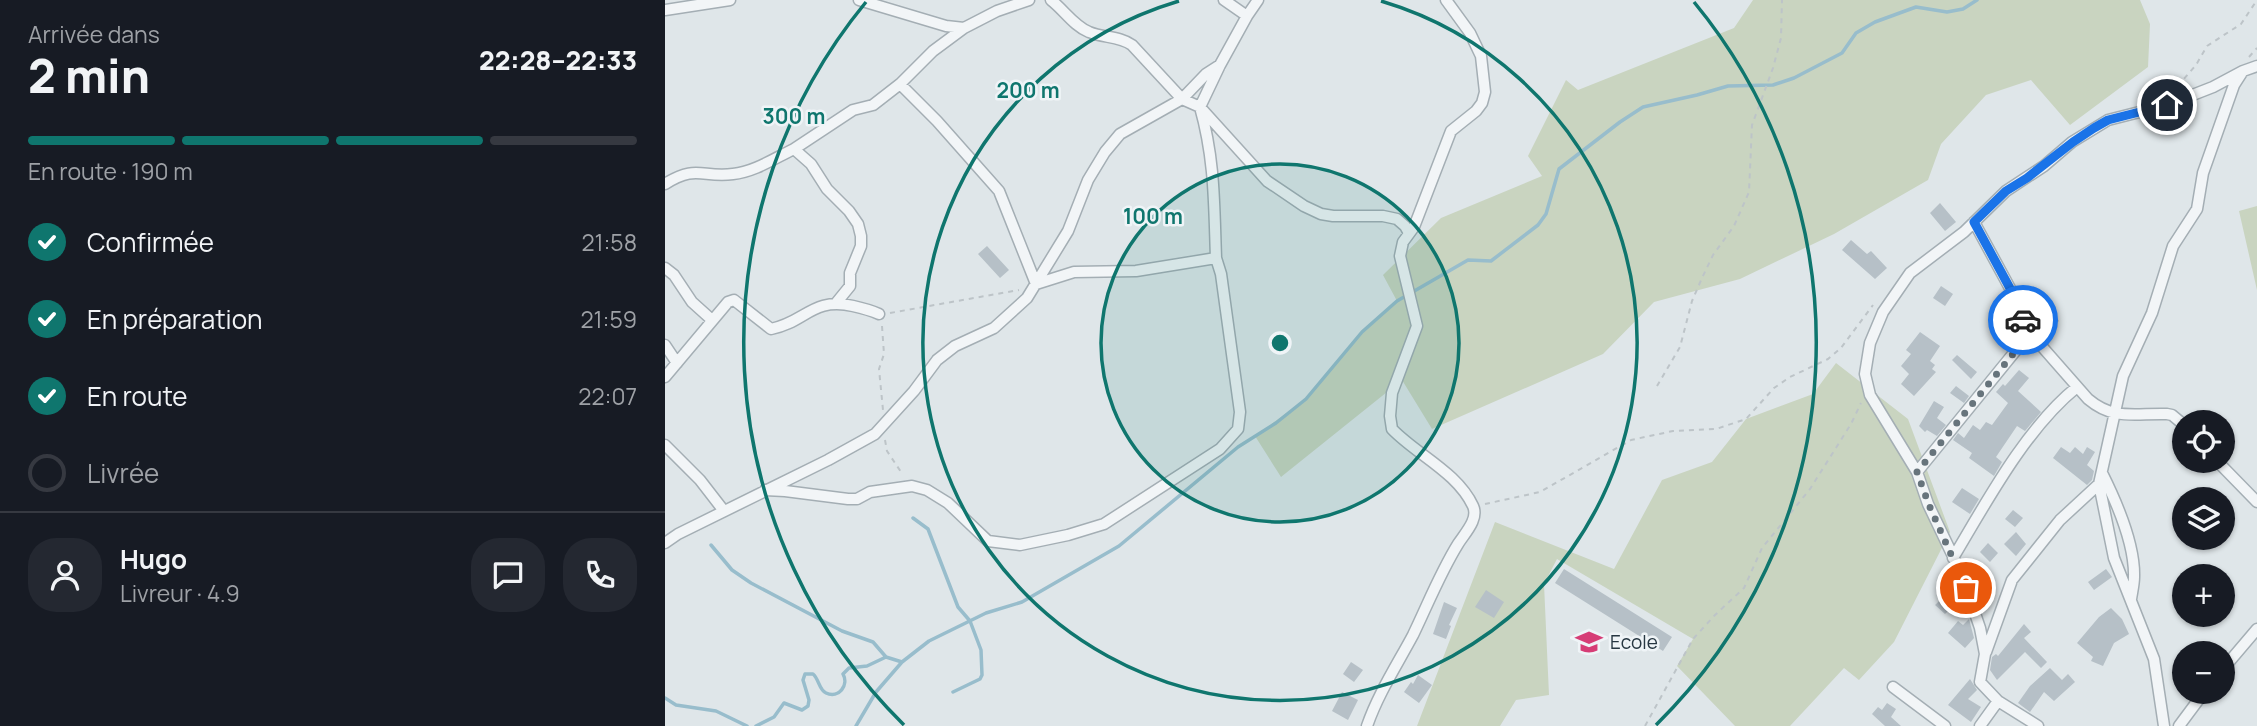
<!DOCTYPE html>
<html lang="fr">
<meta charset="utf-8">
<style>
body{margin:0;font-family:Manrope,sans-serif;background:#242831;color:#f1f3f6;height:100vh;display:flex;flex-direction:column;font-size:26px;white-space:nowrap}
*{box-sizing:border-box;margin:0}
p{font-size:23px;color:#9ea1a6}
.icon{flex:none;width:38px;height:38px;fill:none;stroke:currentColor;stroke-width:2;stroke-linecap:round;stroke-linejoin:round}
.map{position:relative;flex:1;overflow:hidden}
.sheet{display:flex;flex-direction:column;background:#171b24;width:665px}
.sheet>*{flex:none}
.fabs{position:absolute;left:1507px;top:410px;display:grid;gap:14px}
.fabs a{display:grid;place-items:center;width:63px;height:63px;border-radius:50%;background:#171b24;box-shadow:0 2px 5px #0004;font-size:35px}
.pin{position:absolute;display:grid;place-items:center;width:60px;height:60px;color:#fff;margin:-30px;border:4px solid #fff;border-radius:50%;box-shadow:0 2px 7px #0007}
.courier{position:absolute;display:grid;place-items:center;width:70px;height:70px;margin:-35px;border:5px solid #1a73e8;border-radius:50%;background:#fff;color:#222;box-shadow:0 2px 9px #0007}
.overview em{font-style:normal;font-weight:800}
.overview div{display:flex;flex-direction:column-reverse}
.overview{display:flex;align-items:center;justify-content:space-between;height:119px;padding:0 28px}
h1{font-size:46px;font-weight:800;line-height:52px}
.bar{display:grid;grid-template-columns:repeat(4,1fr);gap:10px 7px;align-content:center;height:84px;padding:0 28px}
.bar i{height:9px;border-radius:5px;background:#363941}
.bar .active{background:#0f766e}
.bar p{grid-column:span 4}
.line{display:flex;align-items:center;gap:18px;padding:0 28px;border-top:2px solid #363941}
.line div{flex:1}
.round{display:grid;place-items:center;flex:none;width:74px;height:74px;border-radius:28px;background:#242831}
ol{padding:0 28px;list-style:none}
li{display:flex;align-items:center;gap:21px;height:77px}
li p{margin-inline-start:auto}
li .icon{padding:7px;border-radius:50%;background:#0f766e;color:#fff;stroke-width:4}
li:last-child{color:#9ea1a6}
li i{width:38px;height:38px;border:4px solid #363941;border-radius:50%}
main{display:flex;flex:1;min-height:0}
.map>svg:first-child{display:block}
.green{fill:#c9d4c0}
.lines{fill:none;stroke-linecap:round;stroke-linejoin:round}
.stream{stroke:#98bdcc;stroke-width:3.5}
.building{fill:#b6c0c7}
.minor-casing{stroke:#a4aeb4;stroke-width:13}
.path{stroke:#bdc4c8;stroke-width:2;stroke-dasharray:5 5;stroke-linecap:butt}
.minor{stroke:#f2f5f7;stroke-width:10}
.done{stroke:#67747c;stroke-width:7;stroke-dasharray:0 12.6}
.route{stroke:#1a73e8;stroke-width:9}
.ring{fill:none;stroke:#0f766e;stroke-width:3.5}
.labels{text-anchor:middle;stroke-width:5;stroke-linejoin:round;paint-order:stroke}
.poi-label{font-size:19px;fill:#273742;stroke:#eff4f7;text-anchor:start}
.centre{fill:#0f766e;stroke:#eff4f7;stroke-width:3.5}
.ring-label{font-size:21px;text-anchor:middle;font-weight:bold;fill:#0f766e;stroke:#eff4f7;stroke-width:5;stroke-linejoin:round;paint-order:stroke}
</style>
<main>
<section class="sheet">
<div class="overview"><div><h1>2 min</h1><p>Arrivée dans</p></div><em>22:28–22:33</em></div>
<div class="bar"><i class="active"></i><i class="active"></i><i class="active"></i><i></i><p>En route · 190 m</p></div>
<ol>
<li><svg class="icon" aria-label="check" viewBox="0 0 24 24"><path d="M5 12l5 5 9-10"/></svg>Confirmée<p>21:58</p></li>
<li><svg class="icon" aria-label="check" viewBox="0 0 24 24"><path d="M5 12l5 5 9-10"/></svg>En préparation<p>21:59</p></li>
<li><svg class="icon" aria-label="check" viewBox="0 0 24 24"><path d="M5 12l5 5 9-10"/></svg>En route<p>22:07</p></li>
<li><i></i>Livrée</li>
</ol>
<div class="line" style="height:126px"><a class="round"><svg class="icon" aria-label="person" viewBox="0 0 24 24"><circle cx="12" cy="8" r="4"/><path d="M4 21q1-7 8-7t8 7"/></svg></a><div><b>Hugo</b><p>Livreur · 4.9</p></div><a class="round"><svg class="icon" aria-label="chat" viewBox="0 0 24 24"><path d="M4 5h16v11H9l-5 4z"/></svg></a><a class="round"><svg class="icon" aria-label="phone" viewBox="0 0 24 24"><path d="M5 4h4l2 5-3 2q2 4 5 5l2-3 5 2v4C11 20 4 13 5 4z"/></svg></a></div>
</section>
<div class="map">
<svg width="1592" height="726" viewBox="0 0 1592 726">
<rect width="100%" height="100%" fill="#dfe6e9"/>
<path class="green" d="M 1088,0 L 1475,0 L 1485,24 L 1483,67 L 1405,125 L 1366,80 L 1321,95 L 1276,144 L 1263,180 L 1169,234 L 1075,279 L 989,302 L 938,354 L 767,429 L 737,380 L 616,477 L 590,436 L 641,399 L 697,332 L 732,301 L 718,275 L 776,218 L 877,176 L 863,156 L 901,80 L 913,90 L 1069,28 Z
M 1592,206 L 1592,290 L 1574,211 Z
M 1171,363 L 1243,419 L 1285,532 L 1229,642 L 1194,680 L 1179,668 L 1125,726 L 1070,726 L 1012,666 L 1028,639 L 892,559 L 879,584 L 884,695 L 851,700 L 835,726 L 752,726 L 830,522 L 949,569 L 997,480 L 1047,462 L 1081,419 L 1148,394 Z"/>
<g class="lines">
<path class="stream" d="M 248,518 L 263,529 L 293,607 L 305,621 L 316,650 L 317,675 L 315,679 L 288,692
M 46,545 L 67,570 L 86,583 L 177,631 L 208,642 L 221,657
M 0,698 L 11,705 L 51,711 L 82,726
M 91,726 L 109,717 L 119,703 L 137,710 L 143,706 L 144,700 L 138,680 L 140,674 L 148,674 C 154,679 154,690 161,693 C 174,699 184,685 178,674 L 184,668 L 202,666 L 221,657 L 237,662
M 191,726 L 211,692 L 237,662 L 264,641 L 321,613 L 357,602 L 454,546 L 573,447 L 611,423 L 641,399 L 697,332 L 732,301 L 803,260 L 826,261 L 873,225 L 881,214 L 894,169 L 955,122 L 978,107 L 1032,95 L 1063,86 L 1108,85 L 1129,78 L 1177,53 L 1191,33 L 1210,22 L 1251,7 L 1282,12 L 1298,9 L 1312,0"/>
</g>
<path class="building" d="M 1275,203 L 1291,222 L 1280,231 L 1265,213 Z
M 1186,240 L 1202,254 L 1206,251 L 1222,268 L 1210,279 L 1177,250 Z
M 322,246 L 344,270 L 335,278 L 313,254 Z
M 1276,286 L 1288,294 L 1280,306 L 1268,298 Z
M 1376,299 L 1394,321 L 1384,328 L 1367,308 Z
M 1255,332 L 1275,346 L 1265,361 L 1270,365 L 1267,369 L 1271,372 L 1249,396 L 1236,384 L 1244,374 L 1236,366 L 1246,354 L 1241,350 Z
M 1292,355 L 1312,372 L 1306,379 L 1287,360 Z
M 1354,370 L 1364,378 L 1353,391 L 1376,412 L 1360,431 L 1352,426 L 1331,457 L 1337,462 L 1329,476 L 1304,458 L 1307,453 L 1288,440 L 1293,433 L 1299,438 L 1308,425 L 1315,430 L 1321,422 L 1327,425 L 1343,403 L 1331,392 L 1338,384 L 1340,386 Z
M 1291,386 L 1304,396 L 1299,403 L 1285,393 Z
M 1269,401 L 1279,407 L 1272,418 L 1281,425 L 1272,436 L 1262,430 L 1260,432 L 1254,426 Z
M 1396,447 L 1405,453 L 1410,447 L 1418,454 L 1422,447 L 1430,452 L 1422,465 L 1429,471 L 1427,480 L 1422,485 L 1388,458 Z
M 1297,488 L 1314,499 L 1305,514 L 1287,502 Z
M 1348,510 L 1358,518 L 1350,527 L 1340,519 Z
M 1351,532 L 1361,544 L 1351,556 L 1339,544 Z
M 1323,543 L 1333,553 L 1325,562 L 1315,552 Z
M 899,569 L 1007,637 L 998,651 L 890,583 Z
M 1441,569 L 1447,577 L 1429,590 L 1423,582 Z
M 1292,584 L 1297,598 L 1280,614 L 1270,605 Z
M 821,590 L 839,602 L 829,618 L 810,607 Z
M 779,602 L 792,608 L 784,625 L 786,626 L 781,639 L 768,634 Z
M 1446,608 L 1457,619 L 1464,634 L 1449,643 L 1438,666 L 1426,661 L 1428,657 L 1412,643 L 1434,617 Z
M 1304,619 L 1309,638 L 1300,648 L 1283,633 L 1293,621 L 1298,625 Z
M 1359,624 L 1366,632 L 1359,638 L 1382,662 L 1376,668 L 1360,652 L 1332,680 L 1325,670 L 1327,657 L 1331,654 L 1333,656 Z
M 686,662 L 698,670 L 689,682 L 678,674 Z
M 1385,668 L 1397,680 L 1403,674 L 1410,682 L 1389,701 L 1379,692 L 1365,712 L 1353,703 L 1365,686 Z
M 753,675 L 767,685 L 754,703 L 739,692 L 746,682 L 748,684 Z
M 1305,679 L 1312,690 L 1303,699 L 1316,707 L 1306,722 L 1283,705 Z
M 677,692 L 693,700 L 683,720 L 667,711 Z
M 1222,703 L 1231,709 L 1226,717 L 1236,726 L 1220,726 L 1207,714 L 1213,707 L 1217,710 Z"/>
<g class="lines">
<defs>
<path id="minor" d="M 194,0 L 281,26 L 299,28 L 332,11 L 364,0
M 386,0 C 399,10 409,26 424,32 C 438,38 455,36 467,45 L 517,99 L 535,107 L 602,181 L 639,206 L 656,214 L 668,216 L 718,216 L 732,219 L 740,226 L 744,233
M 0,10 L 65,0
M 582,16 L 593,0
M 129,149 L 188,110 L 208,105 L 235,84 L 268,51 L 299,28
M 0,184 C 31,164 37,178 68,174 C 89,172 110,158 129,149 L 146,164 L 162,189 L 184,211 L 193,224 L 196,236 L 196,246 L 185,273 L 185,286 L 172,302
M 1309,222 L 1347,292 L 1365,333 L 1423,399 C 1449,421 1470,413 1502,414 L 1507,415 L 1519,425
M 551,258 C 549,204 550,160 535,107 L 555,65 L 582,16 L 559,0
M 0,268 L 9,275 L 27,302 L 47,320
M 0,345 L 12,363
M 0,377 L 63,302 L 69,300 L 106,329 C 141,322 147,297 188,306 C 197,308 205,310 214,314
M 0,445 L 35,480 L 59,511
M 1551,460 L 1592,502
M 1252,472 L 1365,333
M 1437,473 C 1451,501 1470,545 1469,577 C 1469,584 1467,592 1466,599
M 100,490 L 120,491 L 183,499 L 192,499 L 205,492 L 247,486 L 262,490 L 283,503 L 323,541 L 355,545 L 403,535 L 439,524 L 555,449 L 573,429 L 575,412 L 556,274 L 551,258 L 471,271 L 409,272 L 371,284 L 334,191 L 272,121 L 235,84
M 0,543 L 13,534 L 163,460 L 210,434 L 249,391 L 272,360 L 290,346 L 329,328 L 362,298 L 403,231 L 423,180 L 440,152 L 455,134 L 517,99 L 541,74 L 555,65
M 1288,558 C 1322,501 1361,428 1412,387
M 1321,652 L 1347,580 L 1395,520 L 1434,484
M 1558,669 L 1592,629
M 1228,687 L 1280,726
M 702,726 C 713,694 732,665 748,635 C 763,604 775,573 793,544 C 800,533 814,519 808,506 C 792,472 752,455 727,429 L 725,416 L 727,393 L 752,326 L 735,256 L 738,242 L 749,227 L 786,131 L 811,111 L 817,103 L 820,92 L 816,56 L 805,33 L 781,0
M 1315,726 L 1333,701
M 1373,726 L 1333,701 L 1315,682 L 1320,654 L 1315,628 L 1297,575 L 1263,504 L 1252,472 L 1205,395 L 1200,374 L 1205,343 L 1218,312 L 1245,273 L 1299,232 L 1341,191 L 1379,166 L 1407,142 L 1443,120 L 1502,105 L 1548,87 L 1578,71
M 1499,726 L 1489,659 L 1449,558 L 1434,484 L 1458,376 L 1487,313 L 1508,246 L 1532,209 L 1538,173 L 1569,85 L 1578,71 L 1592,66
M 1514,726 L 1540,691"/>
</defs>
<use href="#minor" class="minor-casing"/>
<path class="path" d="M 1584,57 L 1592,48
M 1494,95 L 1518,80 L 1531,65 L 1542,46 L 1576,24 L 1592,0
M 225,313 L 354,290
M 217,326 L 219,354 L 214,369 L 218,410
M 992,386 L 1015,347 L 1027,301 L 1037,278 L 1048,255 L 1069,226 L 1084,192 L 1087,125 L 1108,68 L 1116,38 L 1117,0
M 220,440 L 222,451 L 238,475
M 820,504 L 875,492 L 966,440 L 1008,431 L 1051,429 L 1081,419 L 1109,388 L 1125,377 L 1163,359 L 1176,348 L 1208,305
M 980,726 L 1028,639 L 1050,615 L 1079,588 L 1097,548 L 1145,489 L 1186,424 L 1196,403"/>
<use href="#minor" class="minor"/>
</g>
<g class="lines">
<path class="done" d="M 1301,588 L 1264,505 L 1252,472 L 1365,333 L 1358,320"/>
<path class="route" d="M 1358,320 L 1347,292 L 1309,222 L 1341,191 L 1362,178 L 1408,142 L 1429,128 L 1443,120 L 1502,105"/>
</g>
<circle cx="615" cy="343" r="179" fill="#0f766e" fill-opacity=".12"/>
<g class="ring">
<circle cx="615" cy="343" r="179"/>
<path d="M716 1A357 357 0 1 1 514 1"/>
<path d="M239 725A536 536 0 0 1 201 2M1029 2A536 536 0 0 1 991 725"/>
</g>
<defs>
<symbol id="school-bare" viewBox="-9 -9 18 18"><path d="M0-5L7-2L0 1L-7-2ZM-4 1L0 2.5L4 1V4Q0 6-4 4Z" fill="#d63d76" stroke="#eff4f7" stroke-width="2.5" paint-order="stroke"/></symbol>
</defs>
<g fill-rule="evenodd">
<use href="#school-bare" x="905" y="623" width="38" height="38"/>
</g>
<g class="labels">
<g class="poi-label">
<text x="945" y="649">Ecole</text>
</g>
</g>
<circle cx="615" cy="343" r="10" class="centre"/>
<g class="ring-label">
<text x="363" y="98">200 m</text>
<text x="129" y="124">300 m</text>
<text x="488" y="224">100 m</text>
</g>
</svg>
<div class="fabs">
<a><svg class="icon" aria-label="locate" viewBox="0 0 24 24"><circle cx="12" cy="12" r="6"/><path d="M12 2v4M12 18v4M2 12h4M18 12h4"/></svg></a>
<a><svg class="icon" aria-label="layers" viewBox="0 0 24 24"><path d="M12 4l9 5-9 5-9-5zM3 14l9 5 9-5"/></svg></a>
<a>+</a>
<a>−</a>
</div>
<div class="pin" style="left:1301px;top:588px;background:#ea580c"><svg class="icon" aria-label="bag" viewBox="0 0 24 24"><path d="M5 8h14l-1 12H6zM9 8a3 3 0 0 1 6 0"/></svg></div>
<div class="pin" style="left:1502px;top:105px;background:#1f2937"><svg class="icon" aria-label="home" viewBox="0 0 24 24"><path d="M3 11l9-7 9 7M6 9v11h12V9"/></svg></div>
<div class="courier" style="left:1358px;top:320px"><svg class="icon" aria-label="car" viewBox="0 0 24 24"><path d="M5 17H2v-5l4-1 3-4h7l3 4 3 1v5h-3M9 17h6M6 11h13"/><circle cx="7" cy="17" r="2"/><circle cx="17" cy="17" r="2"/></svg></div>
</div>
</main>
